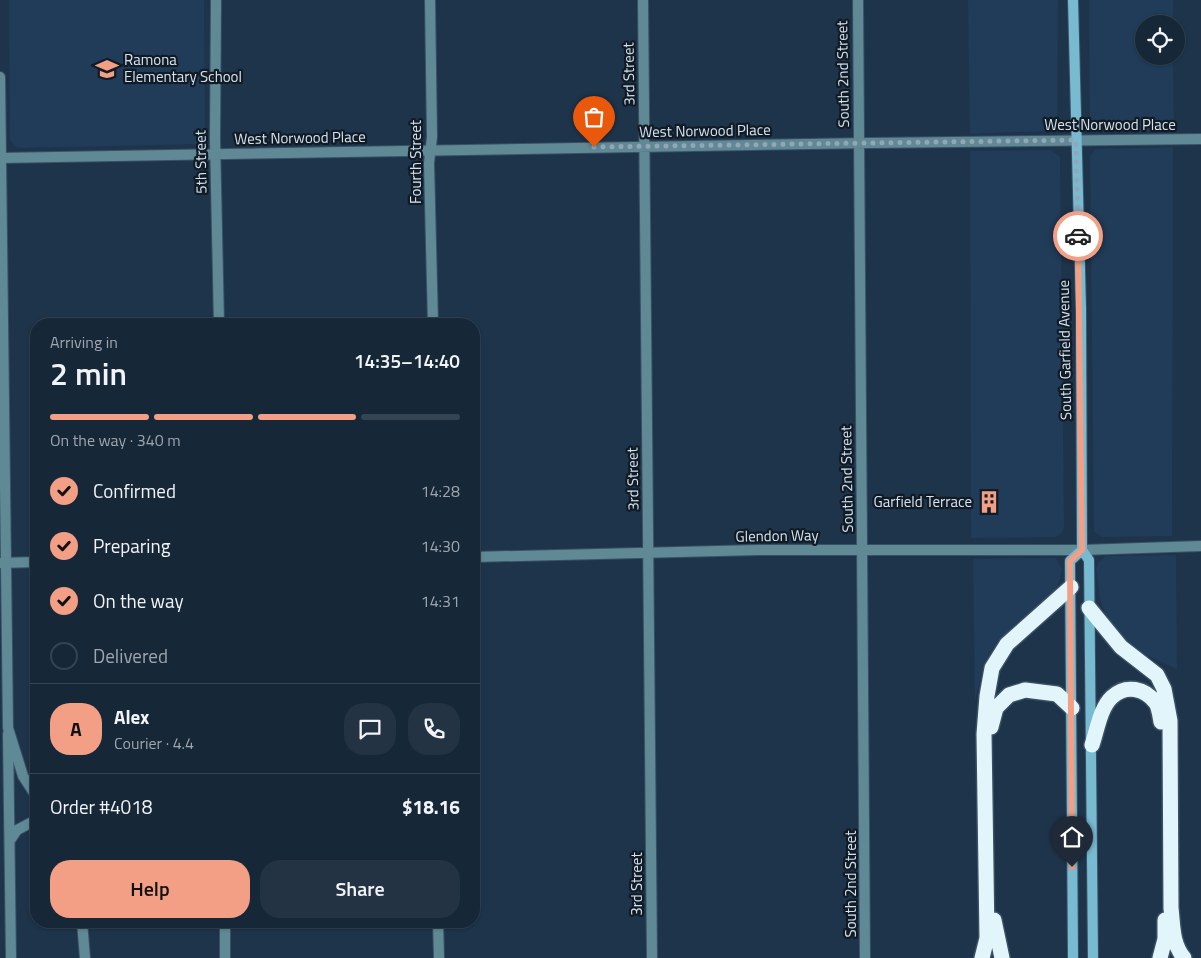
<!DOCTYPE html>
<meta charset="utf-8">
<style>
body{margin:0;font-family:"Titillium Web",sans-serif;background:#233343;color:#f1f3f6;height:100vh;display:flex;flex-direction:column;font-size:19px;white-space:nowrap}
*{box-sizing:border-box;margin:0}
p{font-size:16px;color:#9ea5ae}
.icon{flex:none;width:28px;height:28px;fill:none;stroke:currentColor;stroke-width:2;stroke-linecap:round;stroke-linejoin:round}
.map{position:relative;flex:1;overflow:hidden}
.details{position:absolute;left:30px;top:318px;width:450px;height:610px;display:flex;flex-direction:column;background:#162738;border-radius:20px;box-shadow:0 1px 4px #0004,0 0 0 1px #354453}
.details>*{flex:none}
.controls{position:absolute;left:1135px;top:15px;display:grid;gap:10px}
.controls a{display:grid;place-items:center;width:50px;height:50px;border-radius:50%;background:#162738;box-shadow:0 1px 4px #0004,0 0 0 1px #354453;font-size:25px}
.pin{position:absolute;display:grid;place-items:center;width:42px;height:42px;color:#fff;margin:-51px -21px;border-radius:50% 50% 50% 0;rotate:-45deg;box-shadow:0 0 5px #0007}
.pin .icon{rotate:45deg}
.courier{position:absolute;display:grid;place-items:center;width:50px;height:50px;margin:-25px;border:4px solid #f39f85;border-radius:50%;background:#fff;color:#222;box-shadow:0 1px 6px #0007}
.headline em{font-style:normal;font-weight:600}
.headline div{display:flex;flex-direction:column-reverse}
.headline{display:flex;align-items:center;justify-content:space-between;height:85px;padding:0 20px}
h1{font-size:32px;font-weight:600;line-height:38px}
.bar{display:grid;grid-template-columns:repeat(4,1fr);gap:8px 5px;align-content:center;height:60px;padding:0 20px}
.bar i{height:6px;border-radius:4px;background:#354453}
.bar .active{background:#f39f85}
.bar p{grid-column:span 4}
.line{display:flex;align-items:center;gap:12px;padding:0 20px;border-top:1px solid #354453}
.line div{flex:1}
.round{display:grid;place-items:center;flex:none;width:52px;height:52px;border-radius:20px;background:#233343}
ol{padding:0 20px;list-style:none}
li{display:flex;align-items:center;gap:15px;height:55px}
li p{margin-inline-start:auto}
li .icon{padding:5px;border-radius:50%;background:#f39f85;color:#111;stroke-width:4}
li:last-child{color:#9ea5ae}
li i{width:28px;height:28px;border:2px solid #354453;border-radius:50%}
.action{display:flex;gap:10px;margin-top:auto;padding:10px 20px}
.action a{flex:1;height:58px;border-radius:20px;background:#f39f85;color:#111;font-size:20px;font-weight:600;line-height:58px;text-align:center}
.action a+a{background:#233343;color:#f1f3f6}
.map>svg:first-child{display:block}
.built{fill:#213c58}
.lines{fill:none;stroke-linecap:round;stroke-linejoin:round}
.minor-casing{stroke:#3b5065;stroke-width:12}
.tertiary-casing{stroke:#3b5065;stroke-width:12}
.secondary-casing{stroke:#3b5065;stroke-width:12}
.motorway-casing{stroke:#3b5065;stroke-width:18}
.minor{stroke:#608996;stroke-width:10}
.tertiary{stroke:#608996;stroke-width:10}
.secondary{stroke:#78bad0;stroke-width:10}
.motorway{stroke:#e2f5fb;stroke-width:15}
.done{stroke:#94a5b6;stroke-width:5;stroke-dasharray:0 9}
.route{stroke:#f39f85;stroke-width:6}
.labels{text-anchor:middle;stroke-width:4.5;stroke-linejoin:round;paint-order:stroke}
.poi-label{font-size:15px;fill:#d4e2f0;stroke:#111b25;text-anchor:start}
.street-label{font-size:15px;fill:#d4e2f0;stroke:#111b25}
</style>
<div class="map">
<svg width="1201" height="958" viewBox="0 0 1201 958">
<rect width="100%" height="100%" fill="#1e344a"/>
<path class="built" d="M 9,0 L 204,0 L 205,139 L 201,144 L 18,148 L 10,140 Z
M 968,0 L 1058,0 L 1057,129 L 1053,131 L 970,134 Z
M 1089,0 L 1173,0 L 1173,24 L 1144,24 L 1144,56 L 1173,56 L 1174,131 L 1096,131 L 1090,126 Z
M 1173,147 L 1172,536 L 1102,537 L 1094,531 L 1090,157 L 1095,149 Z
M 1051,150 L 1060,157 L 1064,528 L 1061,534 L 1055,537 L 971,538 L 970,151 Z
M 1176,555 L 1177,669 L 1133,649 L 1108,622 L 1100,599 L 1096,568 L 1099,562 L 1106,556 Z
M 1056,558 L 1062,569 L 1058,585 L 1049,597 L 1014,625 L 991,651 L 984,664 L 975,701 L 973,559 Z"/>
<g class="lines">
<defs>
<path id="minor" d="M 216,0 L 215,139 L 219,324
M 430,0 L 432,137 L 429,163 L 433,324
M 643,0 L 652,958
M 858,0 L 865,958
M 0,158 L 868,143 L 1201,139
M 474,557 L 758,550 L 1082,550 L 1201,546
M 0,563 L 36,562
M 8,734 L 11,958
M 11,839 L 17,830 L 36,820
M 225,921 L 225,958
M 438,921 L 439,958"/>
<path id="tertiary" d="M 0,77 L 8,728 L 23,776 L 36,796
M 82,921 L 85,958"/>
<path id="secondary" d="M 1073,0 L 1081,308 L 1082,550 L 1089,560 L 1093,958
M 1073,958 L 1070,561 L 1082,550"/>
<path id="motorway" d="M 1089,608 L 1121,647 L 1157,675 L 1164,689 L 1170,721 L 1171,908 C 1173,925 1172,944 1184,958
M 991,727 L 996,708 L 1009,695 L 1025,690 L 1057,694 L 1072,708
M 1092,745 C 1097,731 1100,708 1112,697 C 1126,684 1145,688 1156,703 C 1159,708 1160,717 1161,722
M 994,920 L 1002,958
M 982,958 L 987,938 L 984,734 L 987,696 L 992,668 L 1007,644 L 1071,587
M 1160,958 L 1165,939 L 1165,920"/>
</defs>
<use href="#minor" class="minor-casing"/>
<use href="#tertiary" class="tertiary-casing"/>
<use href="#secondary" class="secondary-casing"/>
<use href="#motorway" class="motorway-casing"/>
<use href="#minor" class="minor"/>
<use href="#tertiary" class="tertiary"/>
<use href="#secondary" class="secondary"/>
<use href="#motorway" class="motorway"/>
</g>
<g class="lines">
<path class="done" d="M 594,147 L 1076,140 L 1078,236"/>
<path class="route" d="M 1072,867 L 1070,561 L 1082,550 L 1078,236"/>
</g>
<defs>
<symbol id="school-bare" viewBox="-9 -9 18 18"><path d="M0-5L7-2L0 1L-7-2ZM-4 1L0 2.5L4 1V4Q0 6-4 4Z" fill="#f39f85" stroke="#111b25" stroke-width="2.5" paint-order="stroke"/></symbol>
<symbol id="building-bare" viewBox="-9 -9 18 18"><path d="M-4-6H4V6H1V3H-1V6H-4ZM-2.5-4.3h1.7v1.8h-1.7ZM.8-4.3h1.7v1.8H.8ZM-2.5-1h1.7V.8h-1.7ZM.8-1h1.7V.8H.8Z" fill="#f39f85" stroke="#111b25" stroke-width="2.5" paint-order="stroke"/></symbol>
</defs>
<g fill-rule="evenodd">
<use href="#school-bare" x="91" y="53" width="32" height="32"/>
<use href="#building-bare" x="973" y="486" width="32" height="32"/>
</g>
<g class="labels">
<g class="poi-label">
<text x="124" y="65">Ramona<tspan x="124" dy="17">Elementary School</tspan></text>
<text x="972" y="507" text-anchor="end">Garfield Terrace</text>
</g>
<g class="street-label">
<text transform="translate(629 74) rotate(-91)" y="5">3rd Street</text>
<text transform="translate(843 74) rotate(-91)" y="5">South 2nd Street</text>
<text x="1110" y="130">West Norwood Place</text>
<text transform="translate(705 131) rotate(-1)" y="5">West Norwood Place</text>
<text transform="translate(300 138) rotate(-1)" y="5">West Norwood Place</text>
<text transform="translate(201 162) rotate(-91)" y="5">5th Street</text>
<text transform="translate(416 162) rotate(-90)" y="5">Fourth Street</text>
<text transform="translate(1065 350) rotate(-91)" y="5">South Garfield Avenue</text>
<text transform="translate(633 479) rotate(-91)" y="5">3rd Street</text>
<text transform="translate(847 479) rotate(-91)" y="5">South 2nd Street</text>
<text transform="translate(777 536) rotate(-1)" y="5">Glendon Way</text>
<text transform="translate(637 884) rotate(-90)" y="5">3rd Street</text>
<text transform="translate(851 884) rotate(-90)" y="5">South 2nd Street</text>
</g>
</g>
</svg>
<div class="controls">
<a><svg class="icon" aria-label="locate" viewBox="0 0 24 24"><circle cx="12" cy="12" r="6"/><path d="M12 2v4M12 18v4M2 12h4M18 12h4"/></svg></a>
</div>
<div class="pin" style="left:594px;top:147px;background:#ea580c"><svg class="icon" aria-label="bag" viewBox="0 0 24 24"><path d="M5 8h14l-1 12H6zM9 8a3 3 0 0 1 6 0"/></svg></div>
<div class="pin" style="left:1072px;top:867px;background:#1f2937"><svg class="icon" aria-label="home" viewBox="0 0 24 24"><path d="M3 11l9-7 9 7M6 9v11h12V9"/></svg></div>
<div class="courier" style="left:1078px;top:236px"><svg class="icon" aria-label="car" viewBox="0 0 24 24"><path d="M5 17H2v-5l4-1 3-4h7l3 4 3 1v5h-3M9 17h6M6 11h13"/><circle cx="7" cy="17" r="2"/><circle cx="17" cy="17" r="2"/></svg></div>
<section class="details">
<div class="headline"><div><h1>2 min</h1><p>Arriving in</p></div><em>14:35–14:40</em></div>
<div class="bar"><i class="active"></i><i class="active"></i><i class="active"></i><i></i><p>On the way · 340 m</p></div>
<ol>
<li><svg class="icon" aria-label="check" viewBox="0 0 24 24"><path d="M5 12l5 5 9-10"/></svg>Confirmed<p>14:28</p></li>
<li><svg class="icon" aria-label="check" viewBox="0 0 24 24"><path d="M5 12l5 5 9-10"/></svg>Preparing<p>14:30</p></li>
<li><svg class="icon" aria-label="check" viewBox="0 0 24 24"><path d="M5 12l5 5 9-10"/></svg>On the way<p>14:31</p></li>
<li><i></i>Delivered</li>
</ol>
<div class="line" style="height:90px"><b class="round" style="background:#f39f85;color:#111">A</b><div><b>Alex</b><p>Courier · 4.4</p></div><a class="round"><svg class="icon" aria-label="chat" viewBox="0 0 24 24"><path d="M4 5h16v11H9l-5 4z"/></svg></a><a class="round"><svg class="icon" aria-label="phone" viewBox="0 0 24 24"><path d="M5 4h4l2 5-3 2q2 4 5 5l2-3 5 2v4C11 20 4 13 5 4z"/></svg></a></div>
<div class="line" style="height:65px"><div>Order #4018</div><b>$18.16</b></div>
<div class="action"><a>Help</a><a>Share</a></div>
</section>
</div>
